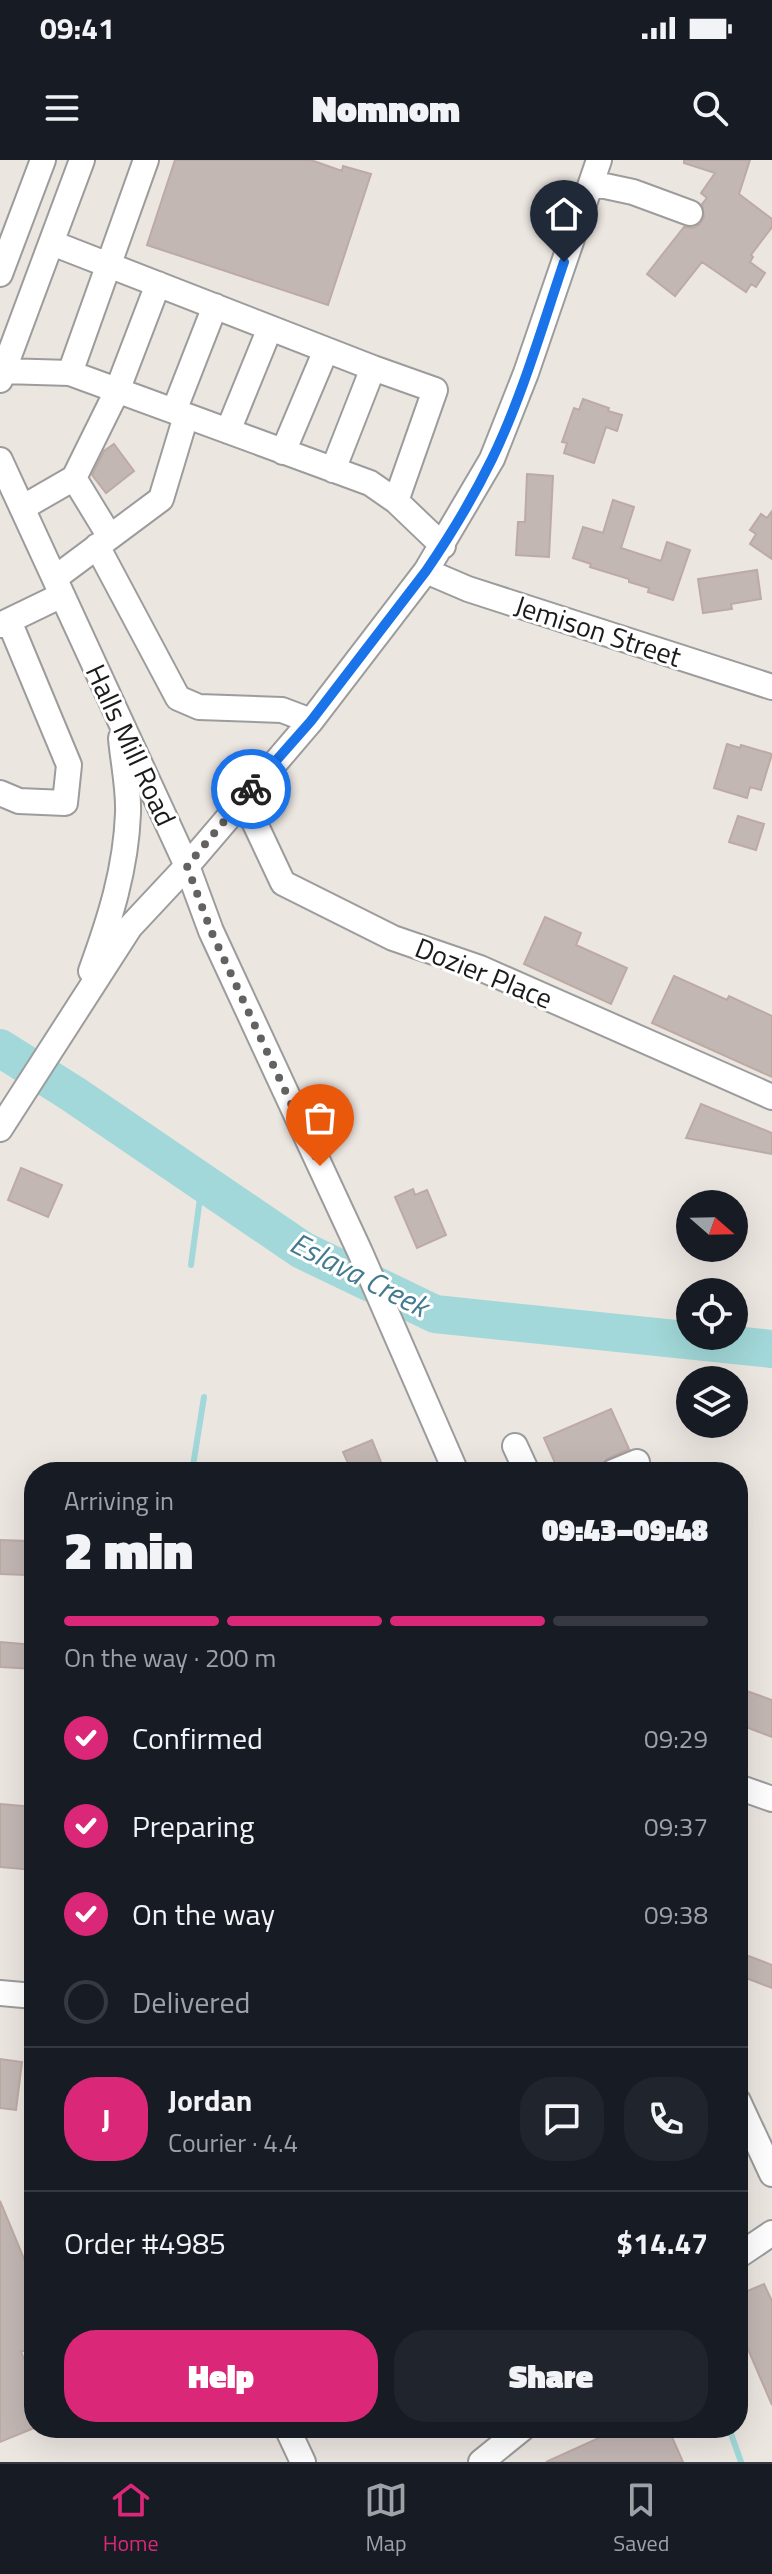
<!DOCTYPE html>
<meta charset="utf-8">
<style>
body{margin:0;font-family:"Titillium Web",sans-serif;background:#20242c;color:#f1f3f6;height:100vh;display:flex;flex-direction:column;font-size:30px;white-space:nowrap}
*{box-sizing:border-box;margin:0}
p{font-size:26px;color:#9ea1a6}
.icon{flex:none;width:44px;height:44px;fill:none;stroke:currentColor;stroke-width:2;stroke-linecap:round;stroke-linejoin:round}
.map{position:relative;flex:1;overflow:hidden}
.drawer{position:absolute;left:24px;top:1302px;width:724px;height:976px;display:flex;flex-direction:column;background:#171b24;border-radius:32px;box-shadow:0 8px 32px #0002}
.drawer>*{flex:none}
.needle{width:52px;rotate:110deg}
.buttons{position:absolute;left:676px;top:1030px;display:grid;gap:16px}
.buttons a{display:grid;place-items:center;width:72px;height:72px;border-radius:50%;background:#171b24;box-shadow:0 8px 32px #0002;font-size:40px}
.pin{position:absolute;display:grid;place-items:center;width:68px;height:68px;color:#fff;margin:-82px -34px;border-radius:50% 50% 50% 0;rotate:-45deg;box-shadow:0 0 8px #0007}
.pin .icon{rotate:45deg}
.courier{position:absolute;display:grid;place-items:center;width:80px;height:80px;margin:-40px;border:6px solid #1a73e8;border-radius:50%;background:#fff;color:#222;box-shadow:0 2px 10px #0007}
.head em{font-style:normal;font-weight:800}
.head div{display:flex;flex-direction:column-reverse}
.head{display:flex;align-items:center;justify-content:space-between;height:136px;padding:0 40px}
h1{font-size:52px;font-weight:800;line-height:60px}
.bar{display:grid;grid-template-columns:repeat(4,1fr);gap:12px 8px;align-content:center;height:96px;padding:0 40px}
.bar i{height:10px;border-radius:6px;background:#363941}
.bar .selected{background:#db2777}
.bar p{grid-column:span 4}
.line{display:flex;align-items:center;gap:20px;padding:0 40px;border-top:2px solid #363941}
.line div{flex:1}
.round{display:grid;place-items:center;flex:none;width:84px;height:84px;border-radius:32px;background:#20242c}
ol{padding:0 40px;list-style:none}
li{display:flex;align-items:center;gap:24px;height:88px}
li p{margin-inline-start:auto}
li .icon{padding:8px;border-radius:50%;background:#db2777;color:#fff;stroke-width:4}
li:last-child{color:#9ea1a6}
li i{width:44px;height:44px;border:4px solid #363941;border-radius:50%}
.primary-button{display:flex;gap:16px;margin-top:auto;padding:16px 40px}
.primary-button a{flex:1;height:92px;border-radius:32px;background:#db2777;color:#fff;font-size:32px;font-weight:800;line-height:92px;text-align:center}
.primary-button a+a{background:#20242c;color:#f1f3f6}
.status{display:flex;justify-content:space-between;align-items:center;height:56px;padding:0 40px;background:#171b24;direction:ltr}
.status svg{height:22px;fill:currentColor}
header{display:flex;justify-content:space-between;align-items:center;height:104px;padding:0 40px;background:#171b24;font-size:36px;font-weight:800}
.dock{display:flex;justify-content:space-around;align-items:center;height:112px;border-top:2px solid #363941;background:#171b24;font-size:22px;color:#9ea1a6}
.dock a{display:grid;justify-items:center;gap:4px}
.dock .selected{color:#db2777}
.map>svg:first-child{display:block}
.lines{fill:none;stroke-linecap:round;stroke-linejoin:round}
.stream{stroke:#a2d8d9;stroke-width:6}
.river{stroke:#a2d8d9;stroke-width:38}
.building{fill:#c3b7b4;stroke:#bdaaa4;stroke-width:2}
.minor-casing{stroke:#9c9c9c;stroke-width:28}
.minor{stroke:#fff;stroke-width:24}
.done{stroke:#646260;stroke-width:8;stroke-dasharray:0 14.4}
.route{stroke:#1a73e8;stroke-width:10}
.labels{text-anchor:middle;stroke-width:6;stroke-linejoin:round;paint-order:stroke}
.street-label{font-size:28px;fill:#1b1b1b;stroke:#fff}
.water-label{font-size:30px;font-style:italic;fill:#437a8f;stroke:#fff}
</style>
<div class="status"><b>09:41</b><svg viewBox="0 0 49 12"><path d="M0 12V9h3v3zM5 12V6h3v6zM10 12V3h3v9zM15 12V0h3v12zM26 1h20v11H26zM47 4h2v5h-2z"/></svg></div>
<header><svg class="icon" aria-label="menu" viewBox="0 0 24 24"><path d="M4 6h16M4 12h16M4 18h16"/></svg>Nomnom<svg class="icon" aria-label="search" viewBox="0 0 24 24"><circle cx="10" cy="10" r="6"/><path d="M15 15l6 6"/></svg></header>
<div class="map">
<svg width="772" height="2302" viewBox="0 0 772 2302">
<rect width="100%" height="100%" fill="#ece6e1"/>
<g class="lines">
<path class="stream" d="M 191,1105 L 202,1023
M 192,1312 L 204,1237
M 729,2268 L 741,2302"/>
<path class="river" d="M 0,888 L 73,934 L 302,1090 L 435,1154 L 772,1189"/>
</g>
<path class="building" d="M 175,0 L 311,0 L 342,11 L 343,6 L 371,14 L 328,145 L 147,85 Z
M 684,0 L 750,0 L 739,34 L 772,59 L 772,67 L 751,95 L 753,97 L 750,102 L 765,113 L 756,127 L 751,124 L 746,132 L 702,102 L 675,136 L 647,114 L 684,67 L 693,68 L 700,64 L 704,57 L 702,44 L 707,38 L 701,33 L 715,13 L 684,3 Z
M 583,239 L 609,248 L 608,251 L 622,255 L 617,271 L 606,267 L 594,303 L 564,293 L 567,283 L 562,282 L 574,248 L 579,250 Z
M 114,284 L 134,311 L 106,333 L 92,315 L 104,291 Z
M 527,314 L 553,316 L 549,397 L 516,395 L 518,362 L 525,362 Z
M 613,340 L 634,347 L 621,388 L 661,401 L 667,382 L 690,390 L 673,440 L 648,432 L 649,428 L 629,422 L 629,419 L 590,407 L 591,404 L 573,398 L 583,367 L 603,373 Z
M 772,351 L 772,399 L 750,384 L 756,374 L 750,370 L 761,354 L 767,358 Z
M 757,410 L 761,439 L 731,444 L 732,449 L 703,453 L 698,419 Z
M 727,584 L 740,588 L 741,585 L 772,594 L 761,630 L 750,627 L 747,638 L 714,628 Z
M 738,656 L 764,664 L 756,690 L 729,682 Z
M 545,757 L 581,773 L 576,785 L 627,808 L 611,844 L 524,804 Z
M 674,816 L 727,840 L 729,836 L 772,856 L 772,917 L 652,863 Z
M 701,944 L 772,973 L 772,994 L 686,978 Z
M 21,1008 L 62,1025 L 48,1057 L 8,1040 Z
M 413,1029 L 415,1035 L 427,1030 L 446,1075 L 417,1088 L 395,1037 Z
M 611,1249 L 629,1289 L 607,1299 L 599,1308 L 590,1312 L 559,1312 L 544,1278 Z
M 372,1280 L 385,1312 L 352,1312 L 343,1292 Z
M 0,1380 L 28,1381 L 27,1415 L 0,1414 Z
M 0,1482 L 34,1485 L 34,1509 L 0,1507 Z
M 738,1528 L 772,1540 L 772,1577 L 738,1564 Z
M 0,1644 L 34,1647 L 34,1710 L 0,1707 Z
M 738,1792 L 772,1805 L 772,1828 L 738,1815 Z
M 0,1899 L 22,1902 L 16,1950 L 0,1948 Z
M 0,2041 L 29,2111 L 34,2108 L 34,2186 L 21,2192 L 34,2221 L 34,2268 L 0,2282 Z
M 764,2124 L 772,2141 L 772,2245 L 738,2166 L 738,2135 Z
M 621,2268 L 668,2268 L 683,2302 L 546,2302 Z"/>
<g class="lines">
<defs>
<path id="minor" d="M 591,23 L 633,32 L 690,53
M 52,83 L 373,208 L 435,230 L 396,341
M 0,114 L 43,0
M 3,211 L 70,213 L 370,323 L 396,341 L 443,386
M 70,213 L 146,0
M 0,220 L 82,0
M 174,251 L 215,146
M 228,271 L 270,168
M 283,292 L 326,190
M 0,300 L 187,706 L 211,771 L 360,1092 L 456,1312
M 333,310 L 373,208
M 74,318 L 117,231 L 158,124
M 22,348 L 74,318 L 110,377
M 97,386 L 178,538 L 199,547 L 282,550 L 311,561
M 426,411 L 468,429 L 772,527
M 55,418 L 161,339 L 186,256
M 0,465 L 62,435
M 0,633 L 19,641 L 65,643 L 69,605 L 9,461
M 243,638 L 283,723 L 393,778 L 480,808 L 772,937
M 91,811 C 110,759 126,709 128,653 C 129,628 123,602 121,578
M 0,969 L 130,767 L 187,706 L 311,561 L 426,411 L 492,299 L 526,213 L 599,0
M 515,1286 L 527,1312
M 613,1312 L 637,1302
M 738,1627 L 772,1639
M 0,1833 L 34,1836
M 738,1941 L 772,2014
M 738,2096 L 772,2073
M 287,2268 L 303,2302
M 481,2302 L 523,2268"/>
</defs>
<use href="#minor" class="minor-casing"/>
<use href="#minor" class="minor"/>
</g>
<g class="lines">
<path class="done" d="M 251,629 L 187,706 L 211,771 L 320,1006"/>
<path class="route" d="M 251,629 L 311,561 L 426,411 C 450,376 473,338 492,299 C 522,237 542,167 564,102"/>
</g>
<g class="labels">
<g class="street-label">
<text transform="translate(598 471) rotate(18)" y="10">Jemison Street</text>
<text transform="translate(131 585) rotate(65)" y="10">Halls Mill Road</text>
<text transform="translate(484 813) rotate(22)" y="10">Dozier Place</text>
</g>
<g class="water-label">
<text transform="translate(359 1115) rotate(27)" y="10">Eslava Creek</text>
</g>
</g>
</svg>
<div class="buttons">
<a><svg class="needle" viewBox="-14 -14 28 28"><path d="M0-13l5 13h-10z" fill="#e53935"/><path d="M0 13l5-13h-10z" fill="#9ea1a6"/></svg></a>
<a><svg class="icon" aria-label="locate" viewBox="0 0 24 24"><circle cx="12" cy="12" r="6"/><path d="M12 2v4M12 18v4M2 12h4M18 12h4"/></svg></a>
<a><svg class="icon" aria-label="layers" viewBox="0 0 24 24"><path d="M12 4l9 5-9 5-9-5zM3 14l9 5 9-5"/></svg></a>
</div>
<div class="pin" style="left:320px;top:1006px;background:#ea580c"><svg class="icon" aria-label="bag" viewBox="0 0 24 24"><path d="M5 8h14l-1 12H6zM9 8a3 3 0 0 1 6 0"/></svg></div>
<div class="pin" style="left:564px;top:102px;background:#1f2937"><svg class="icon" aria-label="home" viewBox="0 0 24 24"><path d="M3 11l9-7 9 7M6 9v11h12V9"/></svg></div>
<div class="courier" style="left:251px;top:629px"><svg class="icon" aria-label="bike" viewBox="0 0 24 24"><circle cx="6" cy="16" r="4"/><circle cx="18" cy="16" r="4"/><path d="M6 16l4-8h5l3 8M10 8l3 8H6M13 5h3"/></svg></div>
<section class="drawer">
<div class="head"><div><h1>2 min</h1><p>Arriving in</p></div><em>09:43–09:48</em></div>
<div class="bar"><i class="selected"></i><i class="selected"></i><i class="selected"></i><i></i><p>On the way · 200 m</p></div>
<ol>
<li><svg class="icon" aria-label="check" viewBox="0 0 24 24"><path d="M5 12l5 5 9-10"/></svg>Confirmed<p>09:29</p></li>
<li><svg class="icon" aria-label="check" viewBox="0 0 24 24"><path d="M5 12l5 5 9-10"/></svg>Preparing<p>09:37</p></li>
<li><svg class="icon" aria-label="check" viewBox="0 0 24 24"><path d="M5 12l5 5 9-10"/></svg>On the way<p>09:38</p></li>
<li><i></i>Delivered</li>
</ol>
<div class="line" style="height:144px"><b class="round" style="background:#db2777;color:#fff">J</b><div><b>Jordan</b><p>Courier · 4.4</p></div><a class="round"><svg class="icon" aria-label="chat" viewBox="0 0 24 24"><path d="M4 5h16v11H9l-5 4z"/></svg></a><a class="round"><svg class="icon" aria-label="phone" viewBox="0 0 24 24"><path d="M5 4h4l2 5-3 2q2 4 5 5l2-3 5 2v4C11 20 4 13 5 4z"/></svg></a></div>
<div class="line" style="height:104px"><div>Order #4985</div><b>$14.47</b></div>
<div class="primary-button"><a>Help</a><a>Share</a></div>
</section>
</div>
<nav class="dock">
<a class="selected"><svg class="icon" aria-label="home" viewBox="0 0 24 24"><path d="M3 11l9-7 9 7M6 9v11h12V9"/></svg>Home</a>
<a><svg class="icon" aria-label="map" viewBox="0 0 24 24"><path d="M3 6l6-2 6 2 6-2v14l-6 2-6-2-6 2zM9 4v14M15 6v14"/></svg>Map</a>
<a><svg class="icon" aria-label="saved" viewBox="0 0 24 24"><path d="M7 4h10v16l-5-4-5 4z"/></svg>Saved</a>
</nav>
